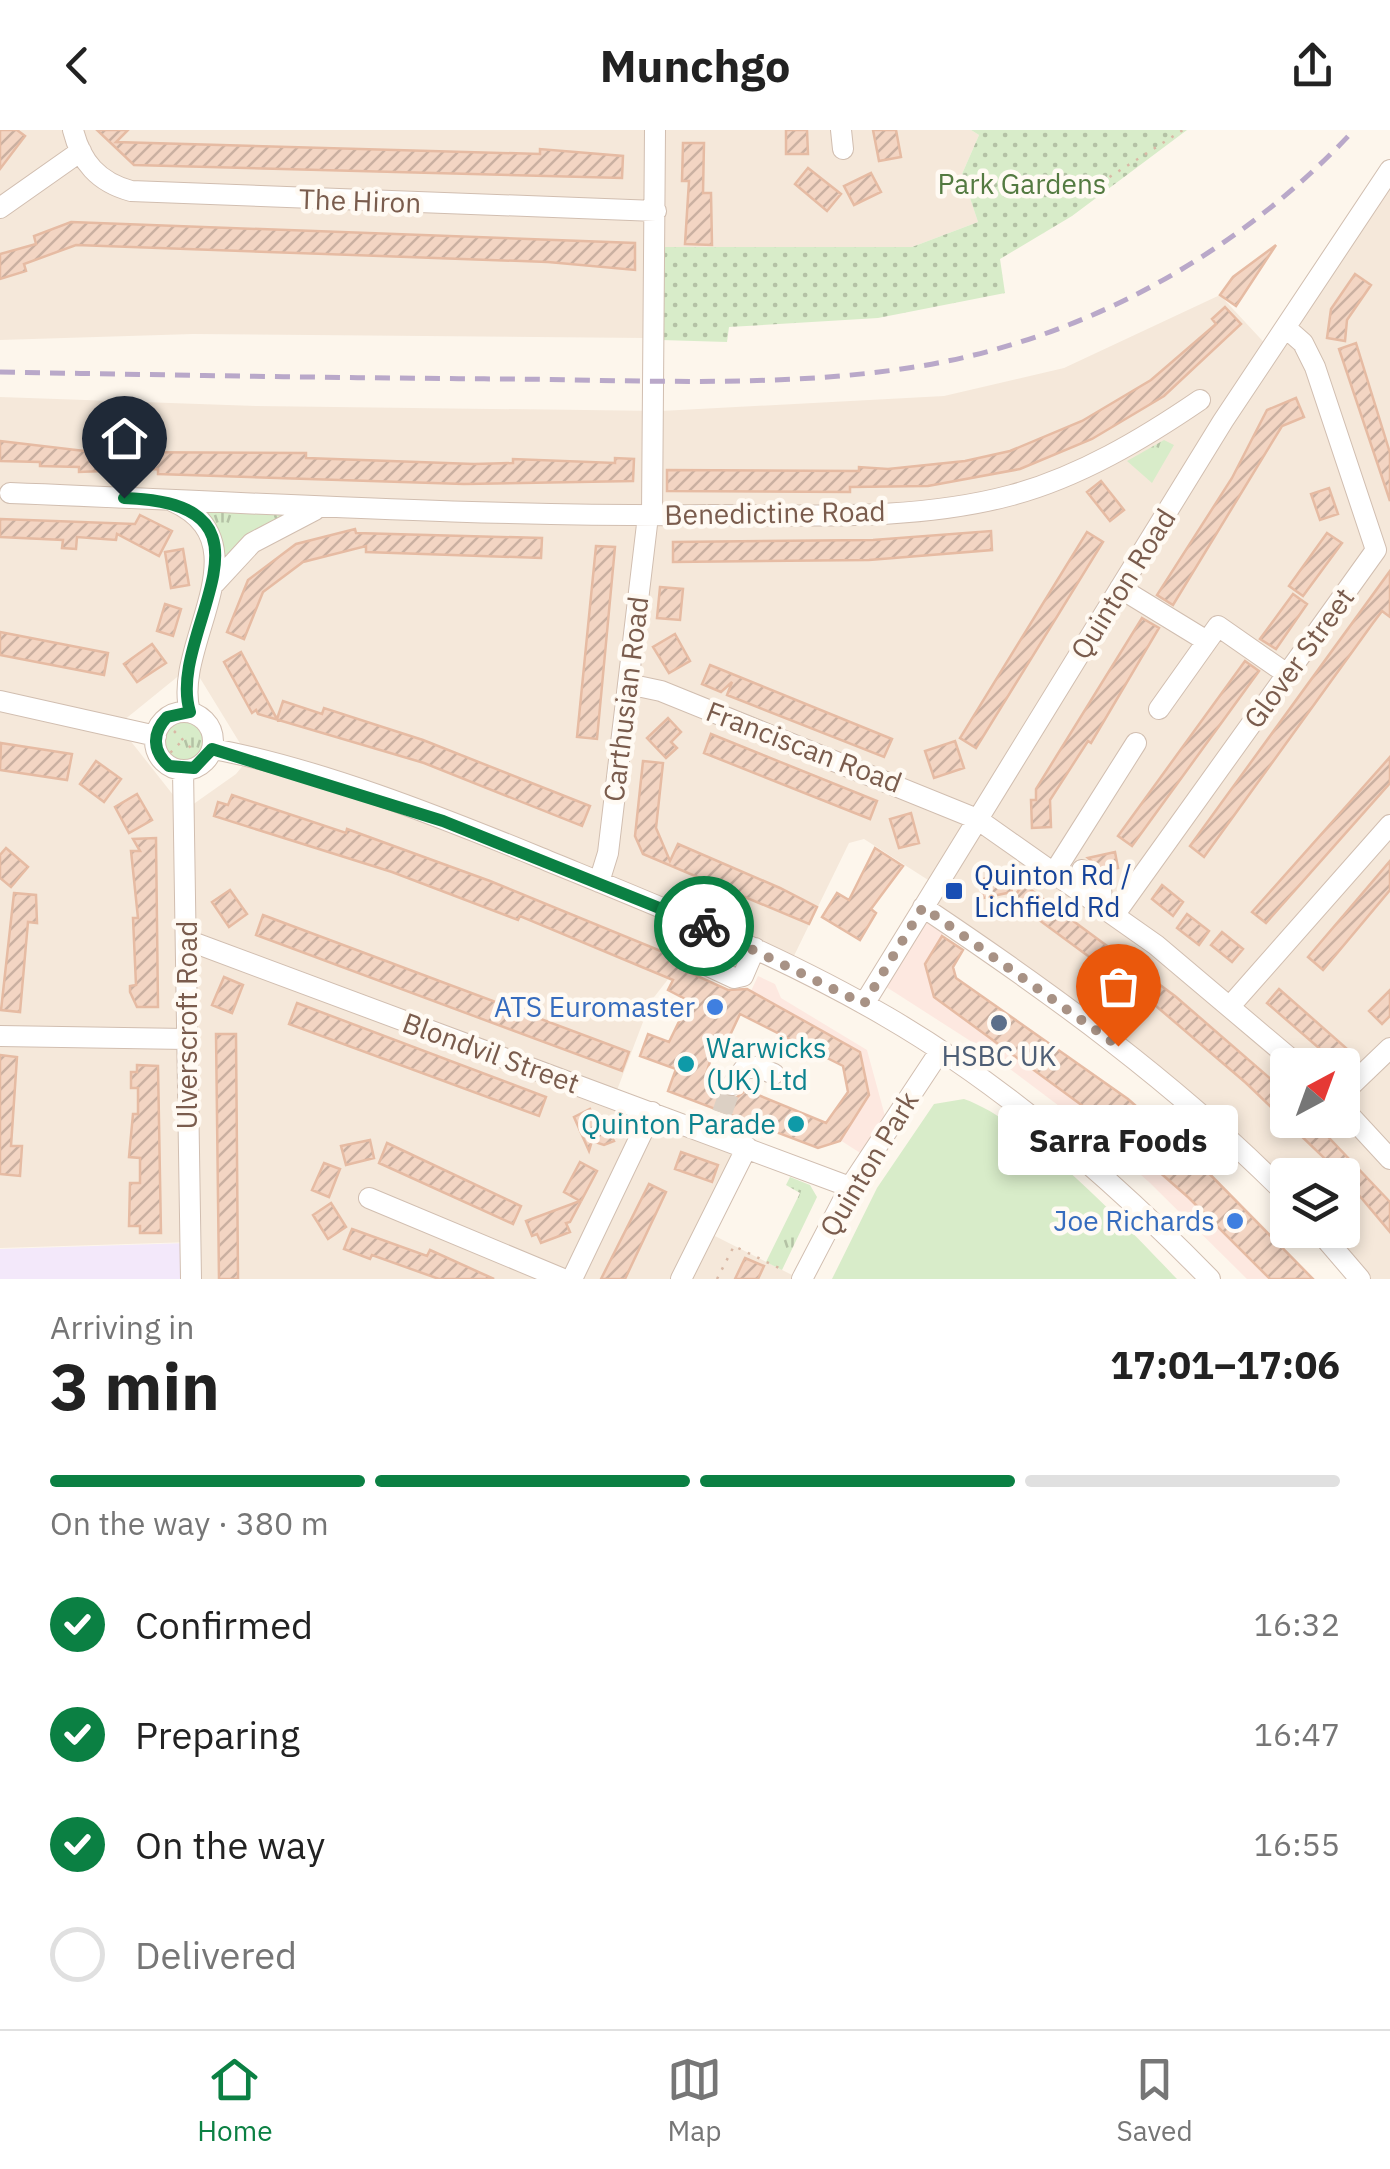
<!DOCTYPE html>
<meta charset="utf-8">
<style>
body{margin:0;font-family:"IBM Plex Sans",sans-serif;background:#f6f6f6;color:#222;height:100vh;display:flex;flex-direction:column;font-size:38px;white-space:nowrap}
*{box-sizing:border-box;margin:0}
p{font-size:32px;color:#767676}
.icon{flex:none;width:55px;height:55px;fill:none;stroke:currentColor;stroke-width:2;stroke-linecap:round;stroke-linejoin:round}
.map{position:relative;height:1149px;overflow:hidden}
.panel{display:flex;flex-direction:column;background:#fff;flex:1}
.panel>*{flex:none}
.needle{width:65px;rotate:41deg}
.tools{position:absolute;left:1270px;top:918px;display:grid;gap:20px}
.tools a{display:grid;place-items:center;width:90px;height:90px;border-radius:10px;background:#fff;box-shadow:0 5px 15px #0003;font-size:50px}
.pin{position:absolute;display:grid;place-items:center;width:85px;height:85px;color:#fff;margin:-102px -42px;border-radius:50% 50% 50% 0;rotate:-45deg;box-shadow:0 0 10px #0007}
.pin .icon{rotate:45deg}
.courier{position:absolute;display:grid;place-items:center;width:100px;height:100px;margin:-50px;border:8px solid #0b8043;border-radius:50%;background:#fff;color:#222;box-shadow:0 2px 12px #0007}
.bubble{position:absolute;height:70px;border-radius:10px;background:#fff;box-shadow:0 5px 15px #0003;font-size:32px;font-weight:700;line-height:70px;text-align:center}
.headline em{font-style:normal;font-weight:700}
.headline div{display:flex;flex-direction:column-reverse}
.headline{display:flex;align-items:center;justify-content:space-between;height:170px;padding:0 50px}
h1{font-size:65px;font-weight:700;line-height:75px}
.bar{display:grid;grid-template-columns:repeat(4,1fr);gap:15px 10px;align-content:center;height:120px;padding:0 50px}
.bar i{height:12px;border-radius:8px;background:#e0e0e0}
.bar .on{background:#0b8043}
.bar p{grid-column:span 4}
ol{padding:0 50px;list-style:none}
li{display:flex;align-items:center;gap:30px;height:110px}
li p{margin-inline-start:auto}
li .icon{padding:10px;border-radius:50%;background:#0b8043;color:#fff;stroke-width:4}
li:last-child{color:#767676}
li i{width:55px;height:55px;border:5px solid #e0e0e0;border-radius:50%}
header{display:flex;justify-content:space-between;align-items:center;height:130px;padding:0 50px;background:#fff;font-size:45px;font-weight:700}
.dock{display:flex;justify-content:space-around;align-items:center;height:140px;border-top:2px solid #e0e0e0;background:#fff;font-size:28px;color:#767676}
.dock a{display:grid;justify-items:center;gap:5px}
.dock .on{color:#0b8043}
.map>svg:first-child{display:block}
.residential{fill:#f5e8da;fill-rule:evenodd}
.commercial{fill:#fde8e0}
.education{fill:#f3e8fa}
.grass{fill:url(#grass-tufts)}
.park{fill:#d8ecc9}
.garden{fill:url(#garden-dots)}
.building{fill:url(#building-hatch);stroke:#e6bba3;stroke-width:2.5;fill-rule:evenodd}
.lines{fill:none;stroke-linecap:round;stroke-linejoin:round}
.minor-tunnel{stroke:#dcd0c4;stroke-width:20;stroke-dasharray:20 10;stroke-linecap:butt}
.minor-casing{stroke:#d1beb0;stroke-width:22}
.path{stroke:#d9b8a5;stroke-width:2.5;stroke-dasharray:2.5 8;stroke-linecap:butt}
.minor{stroke:#fff;stroke-width:20}
.rail{stroke:#b9a8c9;stroke-width:5;stroke-dasharray:15 10;stroke-linecap:butt}
.done{stroke:#a89285;stroke-width:10;stroke-dasharray:0 18}
.route{stroke:#0b8043;stroke-width:12}
.transit-dot{fill:#1a4fb4;stroke:#fffaf3;stroke-width:4}
.shop-dot{fill:#3f7fe0;stroke:#fffaf3;stroke-width:4}
.service-dot{fill:#5c6f8a;stroke:#fffaf3;stroke-width:4}
.culture-dot{fill:#0f9aa8;stroke:#fffaf3;stroke-width:4}
.labels{text-anchor:middle;stroke-width:9;stroke-linejoin:round;paint-order:stroke}
.park-label{font-size:28px;fill:#537a41;stroke:#fffaf3}
.street-label{font-size:28px;fill:#7a5c4d;stroke:#fffaf3}
.transit-label{font-size:28px;fill:#164399;stroke:#fffaf3;text-anchor:start}
.shop-label{font-size:28px;fill:#366cbe;stroke:#fffaf3;text-anchor:end}
.culture-label{font-size:28px;fill:#0d838f;stroke:#fffaf3;text-anchor:start}
.service-label{font-size:28px;fill:#4e5e75;stroke:#fffaf3}
</style>
<header><svg class="icon" aria-label="back" viewBox="0 0 24 24"><path d="M15 5l-7 7 7 7"/></svg>Munchgo<svg class="icon" aria-label="share" viewBox="0 0 24 24"><path d="M12 15V3M7 8l5-5 5 5M5 13v7h14v-7"/></svg></header>
<div class="map">
<svg width="1390" height="1149" viewBox="0 0 1390 1149">
<defs>
<pattern id="grass-tufts" width="24" height="20" patternUnits="userSpaceOnUse" patternTransform="scale(2.5)"><rect width="24" height="20" fill="#d8ecc9"/><path d="M3 7l-1-3M5 7V3M7 7l1-3M15 17l-1-3M17 17v-4M19 17l1-3" fill="none" stroke="#b4c2a5"/></pattern>
<pattern id="garden-dots" width="8" height="8" patternUnits="userSpaceOnUse" patternTransform="scale(2.5)"><rect width="8" height="8" fill="#d8ecc9"/><path d="M2 2h.1M6 6h.1" fill="none" stroke="#b4c2a5" stroke-width="1.8" stroke-linecap="round"/></pattern>
<pattern id="building-hatch" width="6" height="6" patternUnits="userSpaceOnUse" patternTransform="scale(2.5)"><rect width="6" height="6" fill="#f3d5c3"/><path d="M-1 1l2-2M0 6l6-6M5 7l2-2" fill="none" stroke="#cab0a1"/></pattern>
</defs>
<rect width="100%" height="100%" fill="#fdf6ec"/>
<path class="residential" d="M 0,0 L 971,0 L 979,5 L 962,44 L 978,92 L 912,117 L 823,119 L 645,208 L 193,204 L 0,210 Z
M 1390,40 L 1390,1149 L 1360,1149 L 1318,1100 L 1342,1100 L 1342,1045 L 1288,1045 L 1287,1066 L 1246,1024 L 923,777 L 936,755 L 864,709 L 849,713 L 790,834 L 694,792 L 669,848 L 651,871 L 614,968 L 747,1017 L 705,1101 L 800,1149 L 193,1149 L 192,1112 L 0,1118 L 0,267 L 257,276 L 661,281 L 944,266 L 1064,238 L 1220,165 L 1271,220 ZM 169,369 L 298,386 L 215,443 L 190,381 ZM 192,535 L 249,628 L 236,644 L 185,680 L 118,595 ZM 1288,935 L 1342,935 L 1342,990 L 1288,990 Z"/>
<path class="commercial" d="M 918,786 L 944,802 L 925,834 L 934,867 L 1069,964 L 1189,1068 L 1270,1149 L 1247,1149 L 1149,1052 L 1079,991 L 986,921 L 877,851 Z
M 758,846 L 775,854 L 781,868 L 867,920 L 888,997 L 868,1028 L 840,1010 L 870,964 L 860,922 L 751,861 Z"/>
<path class="education" d="M 188,1113 L 188,1149 L 0,1149 L 0,1119 Z"/>
<path class="grass" d="M 1164,310 L 1174,315 L 1152,353 L 1127,331 Z
M 208,380 L 281,384 L 282,386 L 224,426 L 205,385 Z
M162 611a22 22 0 1 1 44 0a22 22 0 1 1-44 0Z
M 790,1047 L 810,1055 L 817,1067 L 782,1140 L 766,1132 L 800,1063 L 786,1055 Z"/>
<path class="park" d="M 964,969 C 1028,991 1129,1099 1177,1149 L 832,1149 L 877,1058 L 934,974 Z"/>
<path class="garden" d="M 971,0 L 1187,0 L 1072,86 L 1000,129 L 1005,163 L 878,188 L 729,197 L 727,212 L 661,210 L 664,117 L 912,117 L 978,92 L 962,44 L 979,5 Z"/>
<path class="building" d="M 0,0 L 17,0 L 25,6 L 0,39 Z
M 97,0 L 128,0 L 116,12 L 540,24 L 540,19 L 623,26 L 622,48 L 134,35 Z
M 786,0 L 807,0 L 808,24 L 786,24 Z
M 873,0 L 896,0 L 901,27 L 879,31 Z
M 683,13 L 704,13 L 703,63 L 711,63 L 712,115 L 685,114 L 689,51 L 682,51 Z
M 808,38 L 841,64 L 827,81 L 795,54 Z
M 871,43 L 881,62 L 854,75 L 844,56 Z
M 71,92 L 635,113 L 635,140 L 548,132 L 76,115 L 24,134 L 26,141 L 0,149 L 0,124 L 36,114 L 34,106 Z
M 1276,115 L 1236,176 L 1220,165 L 1233,147 Z
M 1355,144 L 1371,155 L 1347,190 L 1345,211 L 1327,208 L 1331,179 Z
M 1225,177 L 1241,194 L 1164,266 L 1092,309 L 1020,339 L 928,356 L 850,357 L 850,362 L 667,361 L 667,340 L 859,341 L 859,337 L 888,339 L 965,331 L 1010,321 L 1082,291 L 1151,250 L 1216,194 L 1212,189 Z
M 1356,213 L 1390,323 L 1390,371 L 1339,219 Z
M 1296,268 L 1304,287 L 1282,296 L 1173,475 L 1157,465 L 1232,348 L 1267,280 Z
M 0,311 L 93,322 L 306,323 L 306,328 L 474,334 L 513,333 L 513,329 L 615,333 L 615,328 L 634,329 L 633,351 L 464,354 L 158,344 L 158,339 L 79,342 L 79,337 L 40,336 L 40,332 L 0,331 Z
M 1101,351 L 1124,380 L 1110,391 L 1087,362 Z
M 1329,358 L 1338,384 L 1320,390 L 1311,364 Z
M 140,385 L 172,401 L 159,426 L 117,404 L 116,410 L 77,407 L 76,419 L 62,418 L 63,410 L 0,407 L 0,389 L 135,394 Z
M 355,399 L 356,403 L 542,408 L 541,428 L 366,422 L 366,416 L 303,432 L 263,462 L 244,509 L 227,502 L 248,450 L 296,414 Z
M 991,401 L 992,420 L 869,430 L 673,432 L 673,412 L 873,410 Z
M 1087,402 L 1103,412 L 976,618 L 960,608 Z
M 1327,403 L 1342,413 L 1303,466 L 1289,456 Z
M 596,416 L 615,417 L 597,609 L 577,607 Z
M 183,419 L 189,455 L 171,458 L 165,422 Z
M 1390,441 L 1390,487 L 1382,481 L 1373,493 L 1204,727 L 1190,716 Z
M 660,457 L 683,459 L 680,490 L 657,488 Z
M 1293,464 L 1307,474 L 1276,519 L 1260,509 Z
M 165,474 L 181,479 L 173,506 L 157,501 Z
M 1142,488 L 1159,498 L 1091,613 L 1088,611 L 1050,670 L 1051,697 L 1032,698 L 1031,670 L 1036,670 L 1036,659 Z
M 0,502 L 108,523 L 104,545 L 0,525 Z
M 675,504 L 690,531 L 669,543 L 653,517 Z
M 152,514 L 166,533 L 137,552 L 124,534 Z
M 241,522 L 277,589 L 283,571 L 322,584 L 324,578 L 423,610 L 590,676 L 582,696 L 424,633 L 258,584 L 256,580 L 252,583 L 224,532 Z
M 1245,531 L 1259,541 L 1132,716 L 1118,706 Z
M 710,535 L 892,609 L 884,627 L 727,565 L 732,552 L 721,562 L 702,554 Z
M 668,588 L 681,602 L 671,612 L 677,618 L 666,628 L 647,608 Z
M 711,604 L 877,671 L 870,689 L 704,623 Z
M 955,611 L 964,638 L 934,648 L 925,621 Z
M 1,613 L 72,624 L 67,650 L 0,640 Z
M 1390,627 L 1390,653 L 1266,793 L 1252,782 Z
M 96,631 L 121,649 L 104,672 L 80,654 Z
M 643,631 L 663,633 L 656,698 L 670,731 L 678,714 L 780,758 L 817,777 L 809,794 L 643,724 L 635,706 Z
M 137,664 L 152,690 L 129,703 L 115,677 Z
M 232,665 L 346,703 L 347,699 L 490,751 L 678,828 L 684,840 L 728,860 L 747,859 L 860,922 L 869,965 L 840,1011 L 818,1018 L 668,961 L 676,939 L 640,926 L 648,904 L 669,912 L 689,871 L 668,860 L 673,850 L 520,786 L 518,790 L 392,742 L 214,686 L 218,672 L 228,675 ZM 740,884 L 843,936 L 848,962 L 826,993 L 746,960 L 736,968 L 725,966 L 720,949 L 706,944 L 715,916 L 723,920 Z
M 911,683 L 919,713 L 899,718 L 890,689 Z
M 156,708 L 158,877 L 137,877 L 130,862 L 130,856 L 136,855 L 133,788 L 138,788 L 131,721 L 140,721 L 133,709 Z
M 6,718 L 28,737 L 11,757 L 0,748 L 0,725 Z
M 875,718 L 903,736 L 871,779 L 876,783 L 860,810 L 822,787 L 837,763 L 849,770 Z
M 1115,722 L 1118,738 L 1104,741 L 1088,728 Z
M 1390,731 L 1390,760 L 1323,840 L 1308,827 Z
M 1008,744 L 1012,762 L 983,768 L 979,750 Z
M 1023,754 L 1175,866 L 1288,964 L 1288,990 L 1312,990 L 1390,1072 L 1390,1102 L 1342,1045 L 1246,953 L 1156,876 L 1012,770 Z
M 1162,755 L 1183,772 L 1173,786 L 1152,769 Z
M 230,760 L 247,784 L 229,797 L 212,772 Z
M 14,763 L 36,765 L 37,793 L 28,792 L 20,882 L 1,880 Z
M 1187,784 L 1209,801 L 1199,815 L 1177,798 Z
M 263,785 L 629,922 L 622,941 L 256,805 Z
M 1222,802 L 1243,819 L 1232,832 L 1211,815 Z
M 942,806 L 963,820 L 953,837 L 956,848 L 1128,969 L 1186,1020 L 1313,1149 L 1270,1149 L 1189,1068 L 1091,982 L 934,867 L 925,834 Z
M 224,847 L 243,855 L 232,883 L 212,875 Z
M 1279,859 L 1354,925 L 1342,938 L 1267,873 Z
M 1390,860 L 1390,886 L 1382,894 L 1369,881 Z
M 297,873 L 546,967 L 539,986 L 289,894 Z
M 216,904 L 236,904 L 238,1149 L 219,1149 Z
M 0,925 L 17,927 L 11,1016 L 22,1016 L 20,1046 L 0,1044 Z
M 137,935 L 158,936 L 161,1103 L 140,1103 L 140,1096 L 129,1096 L 130,1053 L 140,1053 L 140,1028 L 129,1027 L 133,984 L 138,984 L 138,958 L 131,958 L 131,942 L 137,942 Z
M 590,979 L 595,989 L 602,986 L 614,1011 L 604,1015 L 592,1011 L 589,1021 L 574,987 Z
M 370,1010 L 374,1028 L 346,1035 L 341,1016 Z
M 387,1013 L 521,1076 L 513,1094 L 379,1033 Z
M 681,1022 L 718,1035 L 712,1052 L 675,1039 Z
M 580,1032 L 597,1041 L 570,1092 L 566,1093 L 570,1102 L 541,1113 L 537,1104 L 532,1106 L 526,1091 L 580,1071 L 564,1062 Z
M 324,1033 L 340,1039 L 329,1067 L 312,1060 Z
M 649,1054 L 666,1062 L 625,1149 L 601,1149 Z
M 331,1073 L 346,1097 L 328,1109 L 313,1085 Z
M 352,1099 L 427,1126 L 430,1120 L 494,1149 L 439,1149 L 372,1125 L 370,1129 L 344,1119 Z
M 745,1128 L 764,1136 L 758,1149 L 735,1149 Z"/>
<g class="lines">
<path class="minor-tunnel" d="M 722,983 L 732,955"/>
<defs>
<path id="minor" d="M 73,0 C 81,32 98,52 131,61 L 656,81
M 841,0 L 843,19
M 0,78 L 81,21
M 10,363 C 244,372 478,387 712,385 C 810,385 916,391 1012,365 C 1079,347 1143,309 1200,270
M 172,371 C 267,413 171,516 190,582
M 652,386 L 655,0
M 215,453 L 252,413 L 315,380
M 1120,458 L 1205,510
M 628,554 L 661,561 L 977,689 L 1156,815 L 1298,935
M 0,571 L 156,606
M 1159,579 L 1218,496 L 1287,544
M155 611a29 29 0 1 1 58 0a29 29 0 1 1-58 0Z
M 213,619 C 317,638 438,686 536,726 C 655,775 776,822 887,887 C 1006,956 1114,1051 1210,1149
M 183,640 L 191,1149
M 1082,740 L 1101,756 L 1102,774
M 1055,741 L 1136,613
M 599,752 L 608,723 L 648,386
M 923,777 C 1053,864 1178,955 1288,1066
M 1115,784 L 1376,420 L 1315,237 L 1303,213 L 1286,198
M 699,793 L 691,828 L 734,848 L 743,846 L 755,818
M 187,810 L 850,1057
M 864,874 L 1223,291 L 1390,40
M 1231,875 L 1390,695
M 0,906 L 186,909
M 732,955 L 744,939 L 757,937 L 774,944
M 1342,964 L 1390,918
M 1342,977 L 1390,1029
M 369,1068 L 563,1149
M 1318,1100 L 1360,1149
M 572,1149 L 652,982
M 681,1149 L 747,1017
M 802,1149 L 850,1057 L 940,921"/>
</defs>
<use href="#minor" class="minor-casing"/>
<path class="path" d="M 1083,64 L 1183,0
M 174,601 L 193,620
M 163,630 L 183,610
M 717,1149 L 734,1116 L 785,1141"/>
<use href="#minor" class="minor"/>
<path class="rail" d="M 0,242 C 169,245 338,248 507,249 C 640,250 777,258 908,238 C 1078,213 1238,125 1354,0"/>
</g>
<g class="lines">
<path class="done" d="M 704,796 L 864,874 L 923,777 L 1118,916"/>
<path class="route" d="M 124,368 C 298,373 165,503 190,582 L 167,587 C 152,603 152,621 169,636 L 194,638 L 212,619 L 443,691 L 704,796"/>
</g>
<rect class="transit-dot" x="944" y="751" width="20" height="20" rx="5"/>
<g class="shop-dot">
<circle cx="715" cy="877" r="10"/>
<circle cx="1235" cy="1091" r="10"/>
</g>
<circle class="service-dot" cx="999" cy="893" r="10"/>
<g class="culture-dot">
<circle cx="686" cy="934" r="10"/>
<circle cx="796" cy="994" r="10"/>
</g>
<g class="labels">
<g class="park-label">
<text x="1022" y="64">Park Gardens</text>
</g>
<g class="street-label">
<text transform="translate(360 71) rotate(2)" y="10">The Hiron</text>
<text transform="translate(775 383) rotate(-1)" y="10">Benedictine Road</text>
<text transform="translate(1123 454) rotate(-58)" y="10">Quinton Road</text>
<text transform="translate(1299 528) rotate(-54)" y="10">Glover Street</text>
<text transform="translate(626 569) rotate(-83)" y="10">Carthusian Road</text>
<text transform="translate(804 617) rotate(21)" y="10">Franciscan Road</text>
<text transform="translate(187 895) rotate(-90)" y="10">Ulverscroft Road</text>
<text transform="translate(491 923) rotate(20)" y="10">Blondvil Street</text>
<text transform="translate(869 1034) rotate(-59)" y="10">Quinton Park</text>
</g>
<g class="transit-label">
<text x="974" y="755">Quinton Rd /<tspan x="974" dy="32">Lichfield Rd</tspan></text>
</g>
<g class="shop-label">
<text x="695" y="887">ATS Euromaster</text>
<text x="1215" y="1101">Joe Richards</text>
</g>
<g class="culture-label">
<text x="706" y="928">Warwicks<tspan x="706" dy="32">(UK) Ltd</tspan></text>
<text x="776" y="1004" text-anchor="end">Quinton Parade</text>
</g>
<g class="service-label">
<text x="999" y="936">HSBC UK</text>
</g>
</g>
</svg>
<div class="tools">
<a><svg class="needle" viewBox="-14 -14 28 28"><path d="M0-13l5 13h-10z" fill="#e53935"/><path d="M0 13l5-13h-10z" fill="#767676"/></svg></a>
<a><svg class="icon" aria-label="layers" viewBox="0 0 24 24"><path d="M12 4l9 5-9 5-9-5zM3 14l9 5 9-5"/></svg></a>
</div>
<div class="pin" style="left:1118px;top:916px;background:#ea580c"><svg class="icon" aria-label="bag" viewBox="0 0 24 24"><path d="M5 8h14l-1 12H6zM9 8a3 3 0 0 1 6 0"/></svg></div>
<div class="pin" style="left:124px;top:368px;background:#1f2937"><svg class="icon" aria-label="home" viewBox="0 0 24 24"><path d="M3 11l9-7 9 7M6 9v11h12V9"/></svg></div>
<div class="courier" style="left:704px;top:796px"><svg class="icon" aria-label="bike" viewBox="0 0 24 24"><circle cx="6" cy="16" r="4"/><circle cx="18" cy="16" r="4"/><path d="M6 16l4-8h5l3 8M10 8l3 8H6M13 5h3"/></svg></div>
<div class="bubble" style="left:998px;top:975px;width:240px">Sarra Foods</div>
</div>
<section class="panel">
<div class="headline"><div><h1>3 min</h1><p>Arriving in</p></div><em>17:01–17:06</em></div>
<div class="bar"><i class="on"></i><i class="on"></i><i class="on"></i><i></i><p>On the way · 380 m</p></div>
<ol>
<li><svg class="icon" aria-label="check" viewBox="0 0 24 24"><path d="M5 12l5 5 9-10"/></svg>Confirmed<p>16:32</p></li>
<li><svg class="icon" aria-label="check" viewBox="0 0 24 24"><path d="M5 12l5 5 9-10"/></svg>Preparing<p>16:47</p></li>
<li><svg class="icon" aria-label="check" viewBox="0 0 24 24"><path d="M5 12l5 5 9-10"/></svg>On the way<p>16:55</p></li>
<li><i></i>Delivered</li>
</ol>
</section>
<nav class="dock">
<a class="on"><svg class="icon" aria-label="home" viewBox="0 0 24 24"><path d="M3 11l9-7 9 7M6 9v11h12V9"/></svg>Home</a>
<a><svg class="icon" aria-label="map" viewBox="0 0 24 24"><path d="M3 6l6-2 6 2 6-2v14l-6 2-6-2-6 2zM9 4v14M15 6v14"/></svg>Map</a>
<a><svg class="icon" aria-label="saved" viewBox="0 0 24 24"><path d="M7 4h10v16l-5-4-5 4z"/></svg>Saved</a>
</nav>
